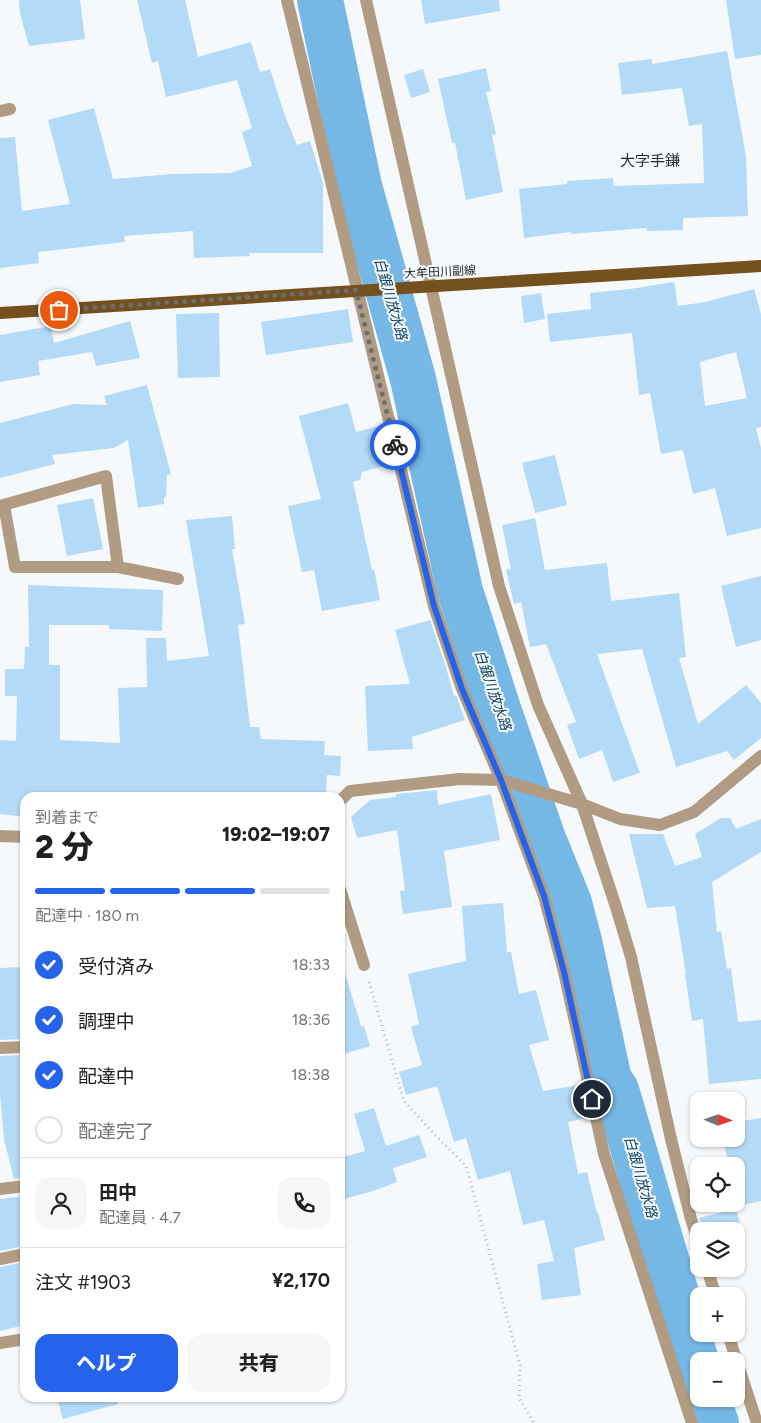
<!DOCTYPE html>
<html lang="ja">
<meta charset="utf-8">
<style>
body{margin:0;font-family:Figtree,"Noto Sans JP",sans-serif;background:#f6f6f6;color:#202124;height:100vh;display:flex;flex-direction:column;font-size:19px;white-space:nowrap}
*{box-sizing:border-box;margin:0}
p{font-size:16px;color:#757577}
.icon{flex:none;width:28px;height:28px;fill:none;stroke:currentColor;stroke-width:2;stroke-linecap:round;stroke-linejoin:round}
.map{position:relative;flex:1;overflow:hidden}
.side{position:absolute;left:20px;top:792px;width:325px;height:610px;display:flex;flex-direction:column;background:#fff;border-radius:15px;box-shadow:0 1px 4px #0004}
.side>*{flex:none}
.needle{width:32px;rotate:92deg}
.tools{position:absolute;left:690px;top:1092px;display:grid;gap:10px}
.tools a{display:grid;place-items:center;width:55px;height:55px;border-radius:10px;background:#fff;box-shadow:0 1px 4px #0004;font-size:25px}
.pin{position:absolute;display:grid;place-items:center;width:42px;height:42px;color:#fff;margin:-21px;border:2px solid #fff;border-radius:50%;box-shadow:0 1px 5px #0007}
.courier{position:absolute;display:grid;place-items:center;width:50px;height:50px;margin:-25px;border:4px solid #2563eb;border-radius:50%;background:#fff;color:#222;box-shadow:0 1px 6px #0007}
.overview em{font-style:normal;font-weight:800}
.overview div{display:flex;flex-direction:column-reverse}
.overview{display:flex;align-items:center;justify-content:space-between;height:85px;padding:0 15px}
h1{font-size:32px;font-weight:800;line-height:38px}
.bar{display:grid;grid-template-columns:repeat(4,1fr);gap:8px 5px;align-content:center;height:60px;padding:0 15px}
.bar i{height:6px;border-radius:4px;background:#e0e0e0}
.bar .current{background:#2563eb}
.bar p{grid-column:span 4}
.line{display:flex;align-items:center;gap:12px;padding:0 15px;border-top:1px solid #e0e0e0}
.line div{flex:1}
.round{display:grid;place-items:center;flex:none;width:52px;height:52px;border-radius:15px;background:#f6f6f6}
ol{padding:0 15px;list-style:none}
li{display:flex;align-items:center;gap:15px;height:55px}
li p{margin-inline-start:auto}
li .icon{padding:5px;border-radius:50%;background:#2563eb;color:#fff;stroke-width:4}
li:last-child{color:#757577}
li i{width:28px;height:28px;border:2px solid #e0e0e0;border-radius:50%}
.cta{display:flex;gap:10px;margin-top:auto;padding:10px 15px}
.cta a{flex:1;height:58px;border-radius:15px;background:#2563eb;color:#fff;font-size:20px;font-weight:800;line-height:58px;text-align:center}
.cta a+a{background:#f6f6f6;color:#202124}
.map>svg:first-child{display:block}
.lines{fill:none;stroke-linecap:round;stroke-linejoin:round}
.river{stroke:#75b7e5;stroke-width:46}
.building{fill:#b3daf6;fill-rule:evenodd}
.path{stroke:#b4b8bb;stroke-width:3;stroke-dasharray:1 4;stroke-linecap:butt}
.minor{stroke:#b19c83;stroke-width:12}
.major{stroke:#73501e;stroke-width:12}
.done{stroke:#6a6f73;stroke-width:5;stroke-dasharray:0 9}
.route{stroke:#2563eb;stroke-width:6}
.labels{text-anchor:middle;stroke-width:4;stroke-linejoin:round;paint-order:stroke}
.street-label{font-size:12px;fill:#1e2429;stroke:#f6f9fc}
.water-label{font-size:14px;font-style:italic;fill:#0d4260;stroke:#f6f9fc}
.quarter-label{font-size:15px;fill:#1c2b35;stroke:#f6f9fc}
</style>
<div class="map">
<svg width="761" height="1423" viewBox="0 0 761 1423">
<rect width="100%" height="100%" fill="#f6f9fc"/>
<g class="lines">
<path class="river" d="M 320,0 L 359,186 L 413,379 L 460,591 L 498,709 L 543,839 L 569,903 L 579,941 L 609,1080 L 616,1090 L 699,1371
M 707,1399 L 716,1423"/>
</g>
<path class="building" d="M 19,0 L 80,0 L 85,39 L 29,46 L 20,14 Z
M 137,0 L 185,0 L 198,57 L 251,42 L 260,72 L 270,69 L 285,116 L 297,145 L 310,141 L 323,183 L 323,253 L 249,253 L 250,256 L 194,258 L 193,231 L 124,236 L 125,242 L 38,252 L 39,263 L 0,268 L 0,138 L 15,137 L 22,211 L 70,204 L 48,120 L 94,108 L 113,179 L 173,174 L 231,173 L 252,166 L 242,132 L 252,128 L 237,80 L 166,97 L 158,61 L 152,63 Z
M 421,0 L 499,0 L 500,11 L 425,24 Z
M 726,0 L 761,0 L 761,55 L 735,59 Z
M 727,51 L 746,156 L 748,216 L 683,218 L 683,230 L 647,231 L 647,228 L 571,234 L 571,232 L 524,238 L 519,189 L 567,184 L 567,181 L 613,178 L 614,186 L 704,183 L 702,124 L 689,126 L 682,88 L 622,95 L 618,63 L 652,59 L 652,64 Z
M 486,68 L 491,91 L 486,92 L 496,134 L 492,135 L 503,192 L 466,200 L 455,143 L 452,143 L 438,79 Z
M 423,69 L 430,92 L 411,98 L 404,75 Z
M 674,282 L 678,306 L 705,302 L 754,289 L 761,314 L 761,427 L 756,428 L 761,448 L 761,528 L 727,536 L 715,488 L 693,494 L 683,450 L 661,454 L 650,393 L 639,395 L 632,333 L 550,342 L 547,314 L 591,309 L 590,293 L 630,289 ZM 736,352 L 747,398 L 705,406 L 700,362 Z
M 541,293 L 545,319 L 524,323 L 521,296 Z
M 348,309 L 353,342 L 266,355 L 261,322 Z
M 219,313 L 220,377 L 178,378 L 176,314 Z
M 130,321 L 140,358 L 96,366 L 92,352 L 38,361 L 40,375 L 0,382 L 0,335 L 51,326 L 54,343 Z
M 147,385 L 171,474 L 167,475 L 166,497 L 164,497 L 164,504 L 138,508 L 128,440 L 114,448 L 52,455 L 55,464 L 0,478 L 0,423 L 73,404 L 107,405 L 104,396 Z
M 348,403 L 356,432 L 382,425 L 391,464 L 362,472 L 360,480 L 353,482 L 372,570 L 374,569 L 380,600 L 322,611 L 314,570 L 302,572 L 288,506 L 321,499 L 299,416 Z
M 555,455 L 567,505 L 535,513 L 522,463 Z
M 93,498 L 103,549 L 67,556 L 57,505 Z
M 232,516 L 235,549 L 232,549 L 245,624 L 238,625 L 250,727 L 259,727 L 261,739 L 325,741 L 324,755 L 341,756 L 340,776 L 327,775 L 326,795 L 268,793 L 269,798 L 25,798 L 25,817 L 0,814 L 0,740 L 16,741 L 17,696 L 5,696 L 5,669 L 24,669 L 25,647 L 29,647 L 28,585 L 163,590 L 162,631 L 109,629 L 109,625 L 49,625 L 49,665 L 60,665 L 60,740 L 120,743 L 118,688 L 147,687 L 146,638 L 166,638 L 167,661 L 209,656 L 186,520 Z
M 535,518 L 545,570 L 607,563 L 611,601 L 679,593 L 686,657 L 679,658 L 698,724 L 746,685 L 761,703 L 761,738 L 734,760 L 727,751 L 676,767 L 642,649 L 597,654 L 640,773 L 613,782 L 602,750 L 579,759 L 567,725 L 576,722 L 546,644 L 530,647 L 521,602 L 514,604 L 506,570 L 511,569 L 502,525 Z
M 761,576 L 761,640 L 736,647 L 721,586 Z
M 430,620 L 445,664 L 454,696 L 456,695 L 465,720 L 412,737 L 413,749 L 368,751 L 365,686 L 410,684 L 395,630 Z
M 437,790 L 438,805 L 491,794 L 500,840 L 444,851 L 452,907 L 403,914 L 400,891 L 405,890 L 397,830 L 357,838 L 351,817 L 370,800 L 396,797 L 396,794 Z
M 721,818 L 730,818 L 736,829 L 761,819 L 761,852 L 712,882 L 717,932 L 721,931 L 727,969 L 731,968 L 738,1022 L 761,1020 L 761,1079 L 709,1084 L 703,1019 L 692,1021 L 685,974 L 686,974 L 675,906 L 647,908 L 629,834 L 663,834 L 675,866 L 702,857 L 695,834 Z
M 503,903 L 507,952 L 511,952 L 519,994 L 536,990 L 549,1040 L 529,1045 L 543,1091 L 579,1085 L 586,1118 L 568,1122 L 578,1174 L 587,1172 L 597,1213 L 598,1213 L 605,1240 L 574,1248 L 581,1295 L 542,1300 L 537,1264 L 554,1261 L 544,1220 L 523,1225 L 510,1171 L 478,1180 L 466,1138 L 454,1142 L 437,1086 L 406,1095 L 399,1072 L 422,1065 L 411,1027 L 419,1024 L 408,974 L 466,961 L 462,906 Z
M 21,967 L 23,1039 L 0,1040 L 0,968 Z
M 340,973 L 345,973 L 361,1026 L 364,1026 L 370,1046 L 340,1055 Z
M 23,1055 L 23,1057 L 25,1056 L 25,1178 L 14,1179 L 4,1139 L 0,1094 L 0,1056 Z
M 374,1108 L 386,1146 L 419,1135 L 427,1157 L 393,1168 L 397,1182 L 373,1191 L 340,1200 L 340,1158 L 365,1151 L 354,1114 Z
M 761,1118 L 761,1201 L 737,1206 L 736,1166 L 729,1166 L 723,1139 L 736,1139 L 736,1122 Z
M 25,1196 L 25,1246 L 0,1251 L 0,1199 Z
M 736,1209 L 742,1231 L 704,1231 L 699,1218 Z
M 25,1262 L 25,1325 L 0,1331 L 0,1267 Z
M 57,1398 L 117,1398 L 118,1404 L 63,1419 Z"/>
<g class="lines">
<path class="path" d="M 369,982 L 404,1101 L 435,1135 L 466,1166 L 520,1365 L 519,1398 L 534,1423"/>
<path class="minor" d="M 287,0 L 434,606 L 462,689 L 501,780 L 544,896 L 564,972 L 604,1154 L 692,1423
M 366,0 L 499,586 L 538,705 L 582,804 L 616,907 L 631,957 L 671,1139 L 691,1219 L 699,1243
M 0,111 L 10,109
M 4,505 L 15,567 L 118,567 L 178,579
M 0,506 L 106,476 L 118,567
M 340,801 L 350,791 L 460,779 L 501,780 L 582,804 L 620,819 L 660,825 L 694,812 L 761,756
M 0,836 L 25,837
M 340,889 L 364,965
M 0,1048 L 25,1047
M 0,1189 L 25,1186
M 0,1259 L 25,1254
M 707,1269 L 716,1296
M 728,1334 L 757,1423
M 0,1343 L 25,1339"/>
<path class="major" d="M 0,313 L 761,266"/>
</g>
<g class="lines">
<path class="done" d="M 59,310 L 356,290 L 395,445"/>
<path class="route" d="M 395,445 L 434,606 L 462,689 L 501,780 L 544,896 L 564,972 L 592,1099"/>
</g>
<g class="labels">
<g class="street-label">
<text transform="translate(440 272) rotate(-3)" y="4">大牟田川副線</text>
</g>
<g class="water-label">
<text transform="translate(391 299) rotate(74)" y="5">白銀川放水路</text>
<text transform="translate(493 690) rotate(71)" y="5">白銀川放水路</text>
<text transform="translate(641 1177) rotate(74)" y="5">白銀川放水路</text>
</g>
<g class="quarter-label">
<text x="650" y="166">大字手鎌</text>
</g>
</g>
</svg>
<div class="tools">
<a><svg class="needle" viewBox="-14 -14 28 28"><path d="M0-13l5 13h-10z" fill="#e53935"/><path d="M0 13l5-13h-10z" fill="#757577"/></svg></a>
<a><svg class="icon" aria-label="locate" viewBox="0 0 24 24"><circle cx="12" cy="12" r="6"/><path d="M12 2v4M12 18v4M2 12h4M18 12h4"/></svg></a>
<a><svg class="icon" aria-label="layers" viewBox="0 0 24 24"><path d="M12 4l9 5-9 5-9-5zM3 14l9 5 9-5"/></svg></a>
<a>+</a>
<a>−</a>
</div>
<div class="pin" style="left:59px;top:310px;background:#ea580c"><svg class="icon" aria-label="bag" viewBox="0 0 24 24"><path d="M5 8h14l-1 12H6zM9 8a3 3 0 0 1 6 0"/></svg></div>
<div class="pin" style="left:592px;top:1099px;background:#1f2937"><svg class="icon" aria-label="home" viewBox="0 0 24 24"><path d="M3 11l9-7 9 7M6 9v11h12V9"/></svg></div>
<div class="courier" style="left:395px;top:445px"><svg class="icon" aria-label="bike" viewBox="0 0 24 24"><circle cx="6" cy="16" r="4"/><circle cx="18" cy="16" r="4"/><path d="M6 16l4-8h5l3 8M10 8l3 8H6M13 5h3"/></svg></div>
<section class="side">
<div class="overview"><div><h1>2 分</h1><p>到着まで</p></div><em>19:02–19:07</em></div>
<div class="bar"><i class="current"></i><i class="current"></i><i class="current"></i><i></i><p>配達中 · 180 m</p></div>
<ol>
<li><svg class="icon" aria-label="check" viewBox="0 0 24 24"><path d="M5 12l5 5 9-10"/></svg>受付済み<p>18:33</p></li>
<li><svg class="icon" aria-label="check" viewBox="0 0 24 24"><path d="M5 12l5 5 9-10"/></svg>調理中<p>18:36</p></li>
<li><svg class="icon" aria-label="check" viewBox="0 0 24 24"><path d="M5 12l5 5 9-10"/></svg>配達中<p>18:38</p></li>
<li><i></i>配達完了</li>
</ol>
<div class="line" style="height:90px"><a class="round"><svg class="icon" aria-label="person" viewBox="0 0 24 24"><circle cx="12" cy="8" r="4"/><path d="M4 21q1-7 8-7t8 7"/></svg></a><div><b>田中</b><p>配達員 · 4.7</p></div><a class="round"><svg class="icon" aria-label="phone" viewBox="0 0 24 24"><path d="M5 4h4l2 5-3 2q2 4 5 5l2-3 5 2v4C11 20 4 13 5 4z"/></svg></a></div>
<div class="line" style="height:65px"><div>注文 #1903</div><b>¥2,170</b></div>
<div class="cta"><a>ヘルプ</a><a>共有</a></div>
</section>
</div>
